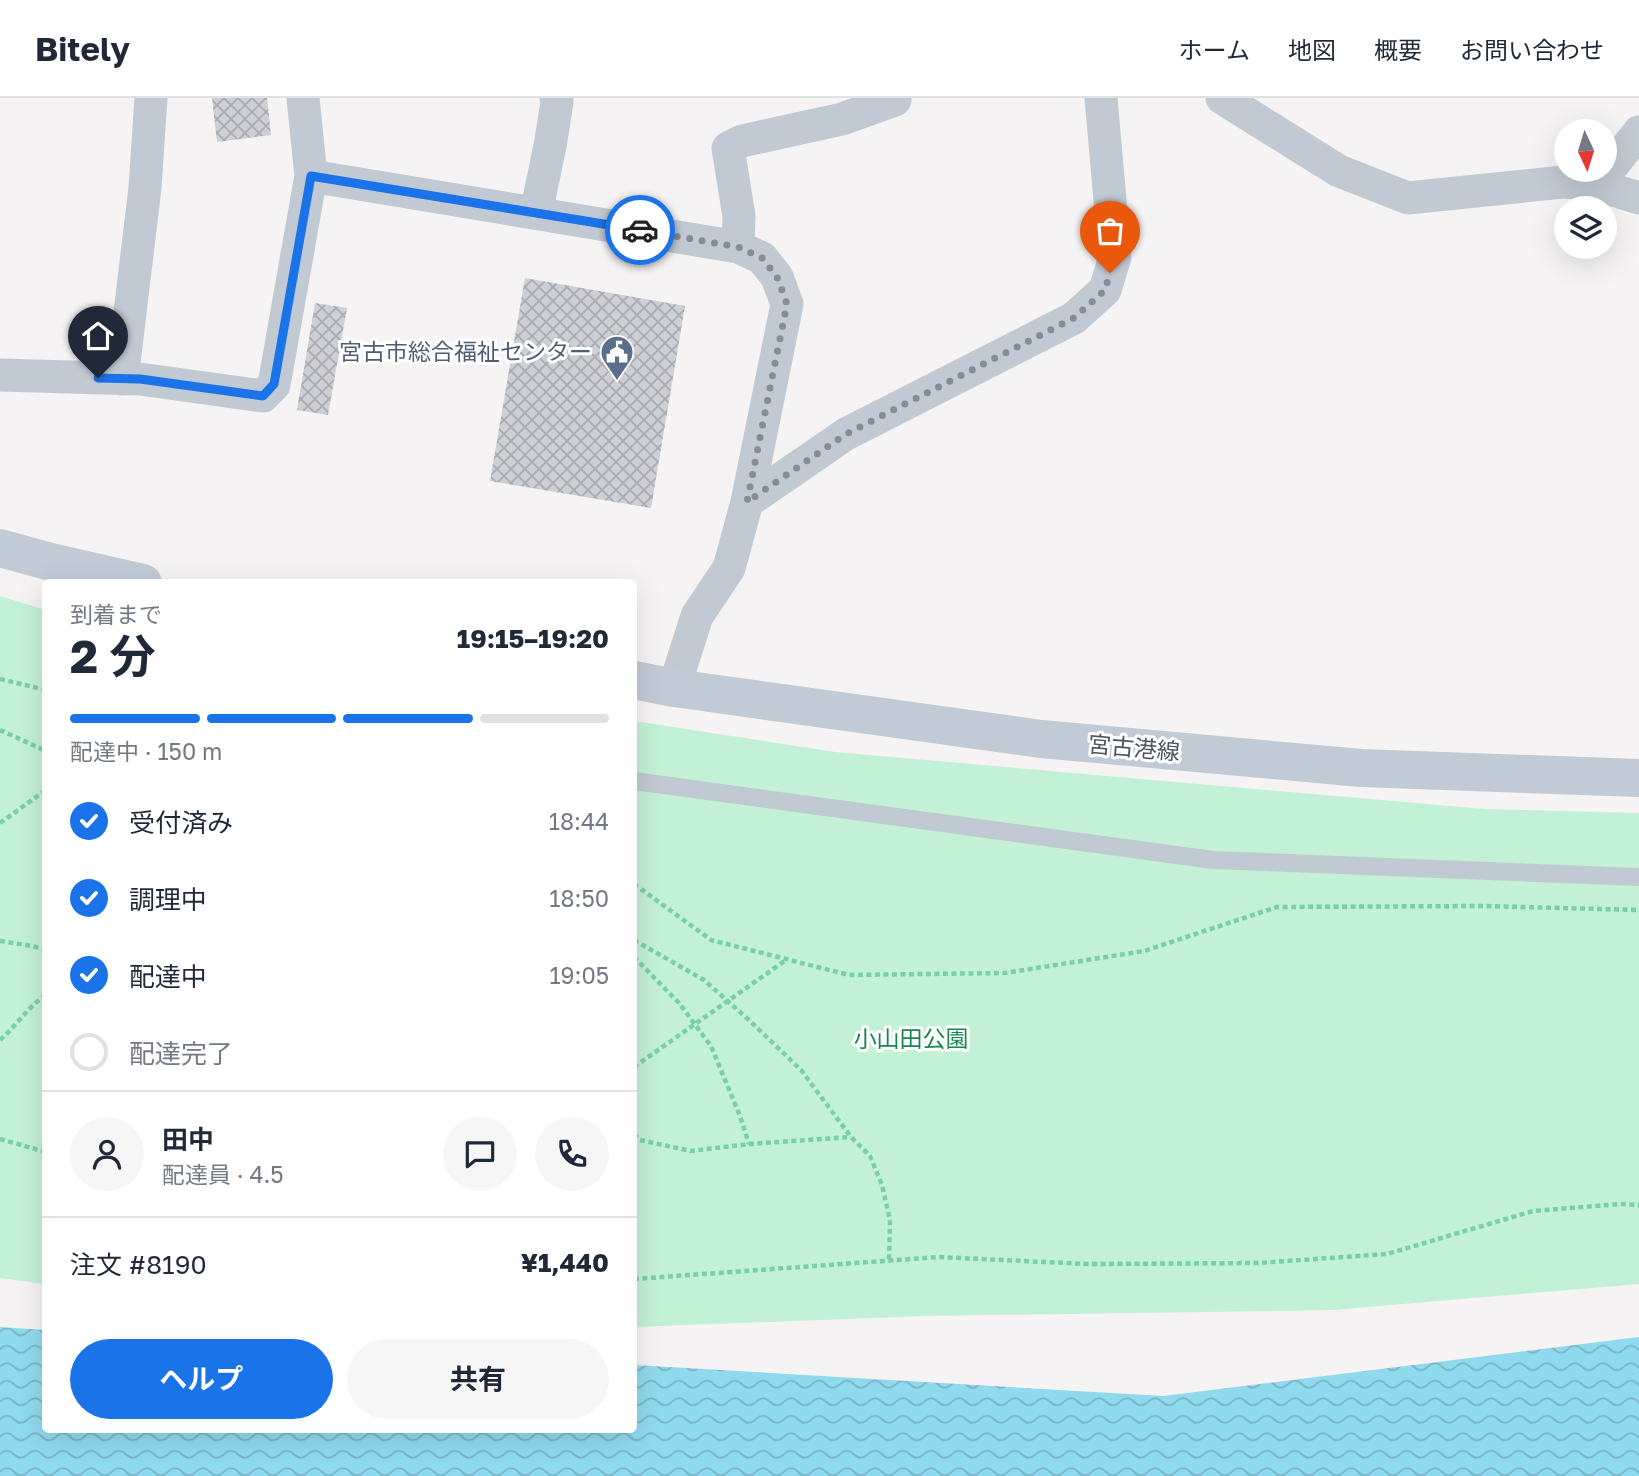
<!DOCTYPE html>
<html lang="ja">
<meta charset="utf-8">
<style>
body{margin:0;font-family:"Golos Text","Noto Sans JP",sans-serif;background:#f6f6f7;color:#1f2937;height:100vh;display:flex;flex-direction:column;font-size:26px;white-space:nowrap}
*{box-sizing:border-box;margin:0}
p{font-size:23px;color:#747a83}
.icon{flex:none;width:38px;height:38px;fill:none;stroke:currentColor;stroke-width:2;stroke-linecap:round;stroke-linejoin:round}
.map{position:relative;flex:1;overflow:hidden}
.side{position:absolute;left:42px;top:481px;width:595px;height:854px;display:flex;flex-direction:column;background:#fff;border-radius:7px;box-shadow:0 7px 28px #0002}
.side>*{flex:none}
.needle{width:46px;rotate:176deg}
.tools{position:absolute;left:1554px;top:21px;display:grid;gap:14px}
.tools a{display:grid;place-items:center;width:63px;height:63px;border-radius:50%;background:#fff;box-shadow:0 7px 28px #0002;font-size:35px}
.pin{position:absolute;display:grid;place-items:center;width:60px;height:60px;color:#fff;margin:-72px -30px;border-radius:50% 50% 50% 0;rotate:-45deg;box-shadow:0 0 7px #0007}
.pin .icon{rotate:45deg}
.courier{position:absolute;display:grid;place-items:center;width:70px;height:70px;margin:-35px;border:5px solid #1a73e8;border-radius:50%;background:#fff;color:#222;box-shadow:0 2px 9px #0007}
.headline em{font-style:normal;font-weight:700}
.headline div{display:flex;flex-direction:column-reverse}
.headline{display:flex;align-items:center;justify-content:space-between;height:119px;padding:0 28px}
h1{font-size:46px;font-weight:700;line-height:52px}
.bar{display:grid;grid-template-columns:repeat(4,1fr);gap:10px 7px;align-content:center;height:84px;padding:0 28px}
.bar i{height:9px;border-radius:5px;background:#e0e1e3}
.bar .selected{background:#1a73e8}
.bar p{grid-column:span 4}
.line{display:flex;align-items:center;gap:18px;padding:0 28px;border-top:2px solid #e0e1e3}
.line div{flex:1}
.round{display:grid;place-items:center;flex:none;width:74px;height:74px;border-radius:37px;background:#f6f6f7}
ol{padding:0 28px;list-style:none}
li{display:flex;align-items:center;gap:21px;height:77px}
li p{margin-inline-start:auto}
li .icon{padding:7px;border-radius:50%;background:#1a73e8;color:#fff;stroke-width:4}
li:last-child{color:#747a83}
li i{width:38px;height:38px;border:4px solid #e0e1e3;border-radius:50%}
.primary-button{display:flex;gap:14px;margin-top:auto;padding:14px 28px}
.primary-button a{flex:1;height:80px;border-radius:42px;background:#1a73e8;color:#fff;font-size:28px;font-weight:700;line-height:80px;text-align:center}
.primary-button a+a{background:#f6f6f7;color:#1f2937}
header{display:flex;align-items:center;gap:42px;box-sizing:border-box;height:98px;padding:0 35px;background:#fff;border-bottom:2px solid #e0e1e3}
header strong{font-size:33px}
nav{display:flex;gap:38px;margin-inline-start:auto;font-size:24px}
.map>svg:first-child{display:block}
.park{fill:#c3f1d5}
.water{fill:url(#water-waves)}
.building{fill:url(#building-cross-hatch)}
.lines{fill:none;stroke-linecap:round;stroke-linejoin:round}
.path{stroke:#7ad0a6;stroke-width:4.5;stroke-dasharray:5 3.5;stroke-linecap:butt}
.service{stroke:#c1cad2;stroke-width:18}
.minor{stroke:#c1cad2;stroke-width:33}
.secondary{stroke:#c1cbd6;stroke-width:38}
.done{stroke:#868d94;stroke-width:7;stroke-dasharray:0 12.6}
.route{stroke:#1a73e8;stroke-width:9}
.labels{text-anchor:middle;stroke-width:6;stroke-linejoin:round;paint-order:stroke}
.service-label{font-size:23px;fill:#4e5e75;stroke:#fff;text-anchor:end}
.street-label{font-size:23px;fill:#4a5661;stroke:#fff}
.park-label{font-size:23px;fill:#17864f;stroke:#fff}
</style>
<header>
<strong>Bitely</strong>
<nav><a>ホーム</a><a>地図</a><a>概要</a><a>お問い合わせ</a></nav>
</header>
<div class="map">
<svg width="1639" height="1378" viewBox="0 0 1639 1378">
<defs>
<pattern id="water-waves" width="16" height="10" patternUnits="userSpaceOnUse" patternTransform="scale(1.75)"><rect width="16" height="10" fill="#90daee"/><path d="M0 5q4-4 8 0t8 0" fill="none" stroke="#78b4c4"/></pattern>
<pattern id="building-cross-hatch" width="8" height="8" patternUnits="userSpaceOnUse" patternTransform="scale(1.75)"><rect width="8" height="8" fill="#cdcfd5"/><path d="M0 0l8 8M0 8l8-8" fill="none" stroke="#a8abb0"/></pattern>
</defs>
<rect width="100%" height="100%" fill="#f5f3f3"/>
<path class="park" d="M 0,498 L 45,512 L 45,1186 L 0,1180 Z
M 634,623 L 835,654 L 1484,711 L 1639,715 L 1639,1186 L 1333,1212 L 924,1218 L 634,1229 Z"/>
<path class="water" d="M 0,1229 L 45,1232 L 46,1332 L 634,1332 L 634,1267 L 1163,1298 L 1639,1239 L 1639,1378 L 0,1378 Z"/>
<path class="building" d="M 212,0 L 267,0 L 271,37 L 217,44 Z
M 525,180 L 685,208 L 651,410 L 490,383 Z
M 315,205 L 347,210 L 328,317 L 297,312 Z"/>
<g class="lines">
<path class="path" d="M 0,581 L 46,592
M 0,632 L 46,653
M 0,725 L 46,692
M 634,786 L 711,842 L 849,877 L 1005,875 L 1144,853 L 1277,809 L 1483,808 L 1639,812
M 634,842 L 704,882 L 750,923 L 801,972 L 851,1039 L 870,1058 L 882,1087 L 890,1122 L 889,1163
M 0,843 L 32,848 L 46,852
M 634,859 L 679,905 L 711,948 L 740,1018 L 749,1046
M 0,942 C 16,928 28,909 46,897
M 634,969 L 786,862
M 634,1036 L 640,1042 L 691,1053 L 749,1046 L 851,1039
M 0,1041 L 46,1054
M 634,1181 L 939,1159 L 1088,1166 L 1258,1165 L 1387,1156 L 1533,1113 L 1620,1106 L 1639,1107"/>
<path class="service" d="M 634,683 L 1213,762 L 1639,779"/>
<path class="minor" d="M 1222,0 L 1339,73 L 1408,100 L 1563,84 L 1597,87 L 1639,100
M 311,78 L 738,149 L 762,160 L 777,179 L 787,206 L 747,404 L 729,470 L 697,518 L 674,590
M 1597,87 L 1639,34
M 536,115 L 550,48 L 557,4 L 556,0
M 738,149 L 739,118 L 728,50 L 742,43 L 842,21 L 895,2
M 0,277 L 140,281 L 263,298 L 274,287 L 311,78 L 303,0
M 122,281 L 145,90 L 151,0
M 747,404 L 846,336 L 1074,220 L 1105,192 L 1115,159 L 1101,0"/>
<path class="secondary" d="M 0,450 L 51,464 L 143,485
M 634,582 L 674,590 L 1041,641 L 1361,670 L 1639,680"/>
</g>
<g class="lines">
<path class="done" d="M 640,132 L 738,149 L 762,160 L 777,179 L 787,206 L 747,404 L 846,336 L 1074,220 L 1105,192 L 1110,175"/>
<path class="route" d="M 98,280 L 140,281 L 263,298 L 274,286 L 311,78 L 640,132"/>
</g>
<defs>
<symbol id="civic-pin" viewBox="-11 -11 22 30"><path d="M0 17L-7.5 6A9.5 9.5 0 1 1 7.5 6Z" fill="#5c6f8a" stroke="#fff"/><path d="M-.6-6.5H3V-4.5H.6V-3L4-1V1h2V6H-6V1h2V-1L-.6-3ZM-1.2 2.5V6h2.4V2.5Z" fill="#fff"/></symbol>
</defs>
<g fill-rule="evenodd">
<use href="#civic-pin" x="598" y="235" width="38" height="52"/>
</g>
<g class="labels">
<g class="service-label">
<text x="592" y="262">宮古市総合福祉センター</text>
</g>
<g class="street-label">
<text transform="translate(1134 650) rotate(5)" y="8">宮古港線</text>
</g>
<g class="park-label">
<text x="911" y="949">小山田公園</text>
</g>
</g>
</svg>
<div class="tools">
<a><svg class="needle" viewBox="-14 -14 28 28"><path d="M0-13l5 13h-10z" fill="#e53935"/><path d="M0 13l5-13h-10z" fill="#747a83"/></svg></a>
<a><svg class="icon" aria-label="layers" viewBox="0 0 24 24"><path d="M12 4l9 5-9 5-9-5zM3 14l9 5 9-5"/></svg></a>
</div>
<div class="pin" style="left:1110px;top:175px;background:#ea580c"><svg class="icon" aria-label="bag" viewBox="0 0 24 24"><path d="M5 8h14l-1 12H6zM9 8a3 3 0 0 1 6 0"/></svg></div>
<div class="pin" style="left:98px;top:280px;background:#1f2937"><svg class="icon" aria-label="home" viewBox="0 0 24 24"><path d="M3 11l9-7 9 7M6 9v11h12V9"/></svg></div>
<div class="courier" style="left:640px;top:132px"><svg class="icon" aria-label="car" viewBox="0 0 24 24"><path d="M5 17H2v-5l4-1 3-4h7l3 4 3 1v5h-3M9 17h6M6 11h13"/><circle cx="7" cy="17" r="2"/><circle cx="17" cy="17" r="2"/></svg></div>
<section class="side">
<div class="headline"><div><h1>2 分</h1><p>到着まで</p></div><em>19:15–19:20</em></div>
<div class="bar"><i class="selected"></i><i class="selected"></i><i class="selected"></i><i></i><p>配達中 · 150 m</p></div>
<ol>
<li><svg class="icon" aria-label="check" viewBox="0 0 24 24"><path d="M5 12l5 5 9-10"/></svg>受付済み<p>18:44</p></li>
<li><svg class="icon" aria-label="check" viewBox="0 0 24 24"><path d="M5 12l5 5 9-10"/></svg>調理中<p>18:50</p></li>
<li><svg class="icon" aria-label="check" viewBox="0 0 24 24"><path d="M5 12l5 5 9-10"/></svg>配達中<p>19:05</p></li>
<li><i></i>配達完了</li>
</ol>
<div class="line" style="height:126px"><a class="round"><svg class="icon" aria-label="person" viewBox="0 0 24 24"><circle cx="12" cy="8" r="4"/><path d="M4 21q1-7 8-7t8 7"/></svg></a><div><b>田中</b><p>配達員 · 4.5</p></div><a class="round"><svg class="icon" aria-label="chat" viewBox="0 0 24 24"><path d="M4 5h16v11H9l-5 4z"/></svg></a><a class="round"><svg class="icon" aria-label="phone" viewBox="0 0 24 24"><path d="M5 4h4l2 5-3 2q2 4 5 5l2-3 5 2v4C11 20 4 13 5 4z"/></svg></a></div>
<div class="line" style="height:91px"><div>注文 #8190</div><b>¥1,440</b></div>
<div class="primary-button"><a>ヘルプ</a><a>共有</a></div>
</section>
</div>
